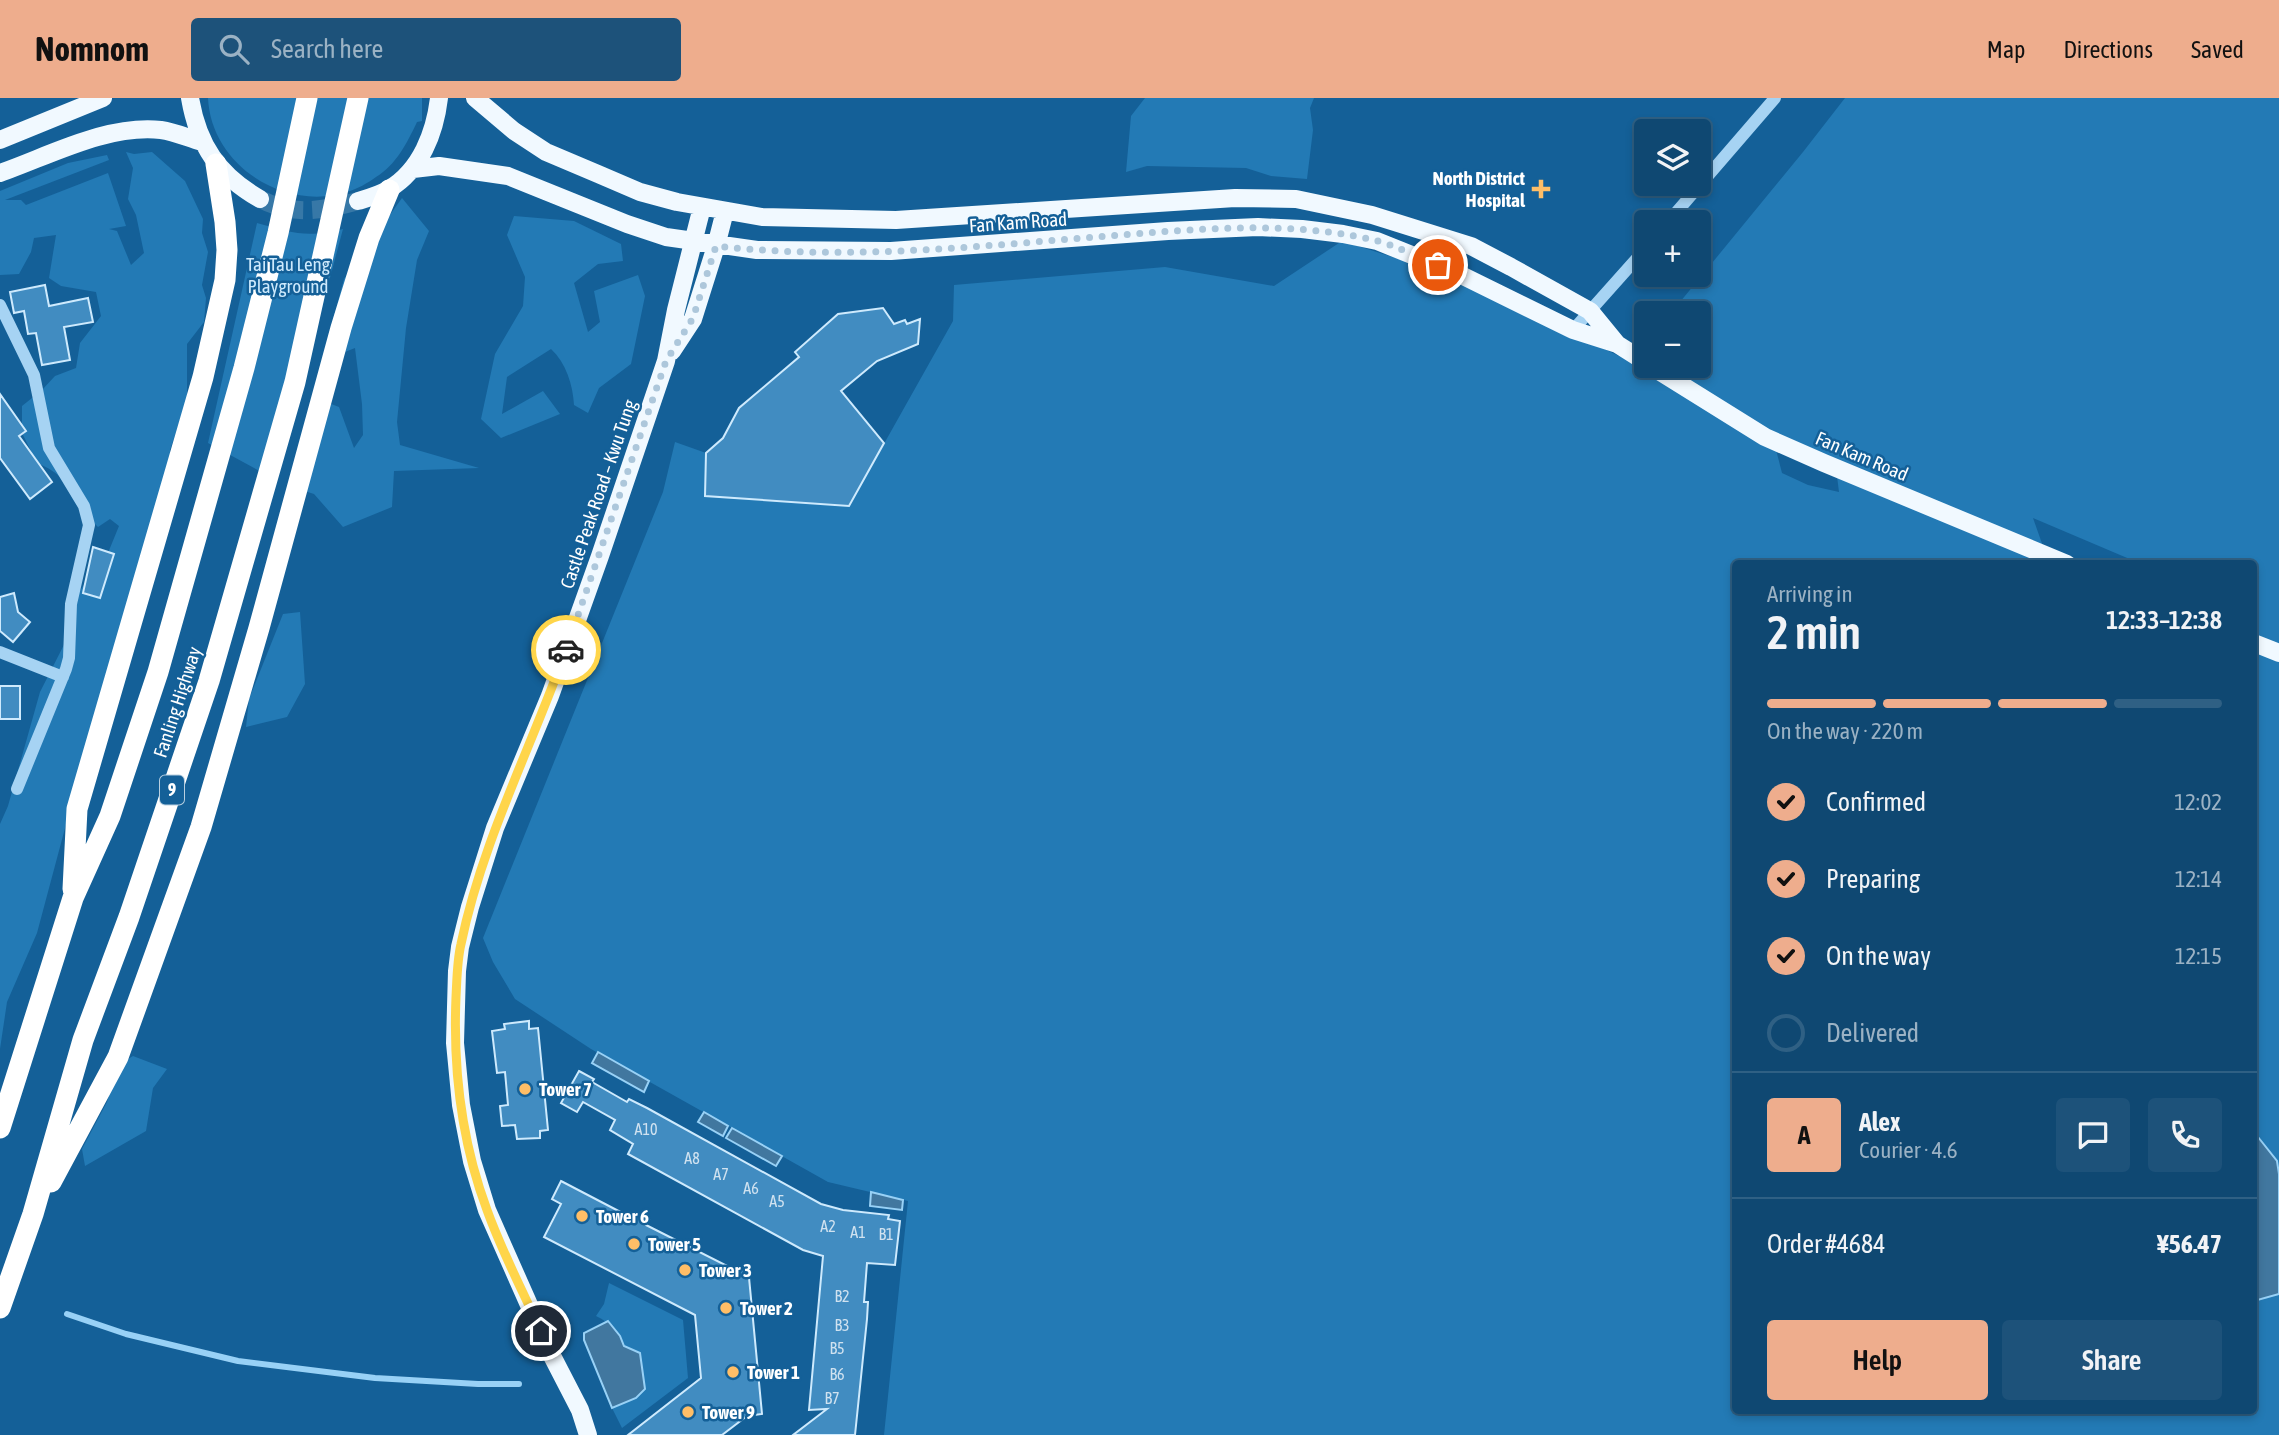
<!DOCTYPE html>
<meta charset="utf-8">
<style>
body{margin:0;font-family:"Asap Condensed",sans-serif;background:#1d527a;color:#f1f3f6;height:100vh;display:flex;flex-direction:column;font-size:26px;white-space:nowrap}
*{box-sizing:border-box;margin:0}
p{font-size:23px;color:#9bb2c4}
.icon{flex:none;width:38px;height:38px;fill:none;stroke:currentColor;stroke-width:2;stroke-linecap:round;stroke-linejoin:round}
.map{position:relative;flex:1;overflow:hidden}
.side{position:absolute;left:1732px;top:462px;width:525px;height:854px;display:flex;flex-direction:column;background:#0f4872;border-radius:7px;box-shadow:0 4px 10px #0003,0 0 0 2px #2f6084}
.side>*{flex:none}
.buttons{position:absolute;left:1634px;top:21px;display:grid;gap:14px}
.buttons a{display:grid;place-items:center;width:77px;height:77px;border-radius:7px;background:#0f4872;box-shadow:0 4px 10px #0003,0 0 0 2px #2f6084;font-size:35px}
.pin{position:absolute;display:grid;place-items:center;width:60px;height:60px;color:#fff;margin:-30px;border:4px solid #fff;border-radius:50%;box-shadow:0 2px 7px #0007}
.courier{position:absolute;display:grid;place-items:center;width:70px;height:70px;margin:-35px;border:5px solid #ffd54a;border-radius:50%;background:#fff;color:#222;box-shadow:0 2px 9px #0007}
.headline em{font-style:normal;font-weight:600}
.headline div{display:flex;flex-direction:column-reverse}
.headline{display:flex;align-items:center;justify-content:space-between;height:119px;padding:0 35px}
h1{font-size:46px;font-weight:600;line-height:52px}
.bar{display:grid;grid-template-columns:repeat(4,1fr);gap:10px 7px;align-content:center;height:84px;padding:0 35px}
.bar i{height:9px;border-radius:5px;background:#2f6084}
.bar .active{background:#eead8d}
.bar p{grid-column:span 4}
.line{display:flex;align-items:center;gap:18px;padding:0 35px;border-top:2px solid #2f6084}
.line div{flex:1}
.round{display:grid;place-items:center;flex:none;width:74px;height:74px;border-radius:7px;background:#1d527a}
ol{padding:0 35px;list-style:none}
li{display:flex;align-items:center;gap:21px;height:77px}
li p{margin-inline-start:auto}
li .icon{padding:7px;border-radius:50%;background:#eead8d;color:#111;stroke-width:4}
li:last-child{color:#9bb2c4}
li i{width:38px;height:38px;border:4px solid #2f6084;border-radius:50%}
.primary-button{display:flex;gap:14px;margin-top:auto;padding:14px 35px}
.primary-button a{flex:1;height:80px;border-radius:7px;background:#eead8d;color:#111;font-size:28px;font-weight:600;line-height:80px;text-align:center}
.primary-button a+a{background:#1d527a;color:#f1f3f6}
header{display:flex;align-items:center;gap:42px;box-sizing:border-box;height:98px;padding:0 35px;background:#eead8d;color:#111}
header strong{font-size:33px}
nav{display:flex;gap:38px;margin-inline-start:auto;font-size:24px}
.search{width:490px;height:63px;background:#1d527a;display:flex;align-items:center;gap:18px;box-sizing:border-box;padding:0 24px;border-radius:7px;color:#9bb2c4;font-size:26px}
.map>svg:first-child{display:block}
.green{fill:#237ab5;fill-rule:evenodd}
.water{fill:#41779f;stroke:#98d1f6;stroke-width:2}
.lines{fill:none;stroke-linecap:round;stroke-linejoin:round}
.stream{stroke:#98d1f6;stroke-width:6}
.building{fill:#418cc1;stroke:#ceeafd;stroke-width:2}
.major-tunnel{stroke:#3778a7;stroke-width:18;stroke-dasharray:18 9;stroke-linecap:butt}
.minor{stroke:#a6d3f3;stroke-width:12}
.major{stroke:#f1f9ff;stroke-width:18}
.highway{stroke:#fff;stroke-width:21}
.done{stroke:#adc7db;stroke-width:7;stroke-dasharray:0 12.6}
.route{stroke:#ffd54a;stroke-width:9}
.poi-dot{fill:#ffbe67;stroke:#146098;stroke-width:2.5}
.labels{text-anchor:middle;stroke-width:5;stroke-linejoin:round;paint-order:stroke}
.number-label{font-size:16px;fill:#d0e2f0}
.shield{fill:#146098;stroke:#b8cfe0;stroke-width:2}
.shield-label{font-size:18px;font-weight:bold;fill:#fff}
.poi-label{font-size:19px;font-weight:bold;fill:#fff;stroke:#146098;text-anchor:start}
.street-label{font-size:19px;fill:#fff;stroke:#146098}
.park-label{font-size:19px;fill:#ceeafd;stroke:#146098}
</style>
<header>
<strong>Nomnom</strong>
<div class="search"><svg class="icon" aria-label="search" viewBox="0 0 24 24"><circle cx="10" cy="10" r="6"/><path d="M15 15l6 6"/></svg>Search here</div>
<nav><a>Map</a><a>Directions</a><a>Saved</a></nav>
</header>
<div class="map">
<svg width="2279" height="1337" viewBox="0 0 2279 1337">
<rect width="100%" height="100%" fill="#146098"/>
<path class="green" d="M 208,0 L 422,0 L 422,23 L 417,24 C 407,45 396,67 376,79 C 368,85 357,91 347,94 C 284,114 211,67 208,0 Z
M 1145,0 L 1314,0 L 1310,10 L 1313,32 L 1307,81 L 1271,78 L 1246,70 L 1147,68 L 1126,74 L 1131,18 Z
M 1845,0 L 2279,0 L 2279,1076 L 2277,1063 L 2258,1040 L 2254,1040 L 2254,517 L 2259,517 L 2254,515 L 2254,466 L 2139,465 L 2033,420 L 2045,454 L 2085,465 L 1736,466 L 1736,1312 L 2254,1312 L 2254,1203 L 2279,1196 L 2279,1337 L 884,1337 L 908,1103 L 828,1084 L 591,951 L 515,901 L 493,864 L 483,840 L 663,394 L 675,344 L 706,355 L 705,398 L 849,408 L 953,223 L 954,187 L 1165,169 L 1274,188 L 1342,143 L 1459,180 L 1619,258 L 1647,240 L 1647,268 L 1699,268 L 1699,215 L 1671,215 L 1803,54 ZM 1772,336 L 1836,370 L 1839,394 L 1808,387 L 1782,375 Z
M 126,54 L 134,56 L 152,54 L 185,83 L 203,121 L 202,135 L 208,154 L 202,187 L 206,200 L 204,224 L 187,246 L 187,301 L 170,352 L 171,369 L 107,573 L 37,835 L 7,904 L 0,951 L 0,726 L 8,708 L 40,594 L 73,529 L 79,494 L 92,475 L 101,472 L 119,428 L 110,421 L 98,429 C 90,421 81,413 75,404 C 62,382 63,376 37,365 L 22,335 L 22,308 L 42,292 L 55,278 L 76,270 L 80,245 L 101,218 L 96,194 L 61,188 L 49,180 L 56,137 L 34,140 L 31,154 L 19,176 L 0,177 L 0,93 L 68,65 L 107,57 L 109,62 L 5,102 L 21,102 L 26,107 L 108,75 L 126,128 L 109,131 L 117,133 L 131,167 L 144,155 L 136,117 L 128,101 L 133,70 Z
M 402,100 L 429,133 L 417,162 L 406,230 L 397,324 L 400,347 L 479,370 L 394,373 L 392,409 L 343,429 L 314,396 L 289,388 L 313,299 L 339,309 L 354,350 L 363,337 L 362,306 L 355,250 L 322,263 L 344,181 Z
M 514,118 L 574,123 L 621,146 L 623,163 L 598,166 L 574,185 L 588,234 L 600,224 L 594,193 L 638,177 L 645,198 L 631,266 L 599,290 L 588,315 L 574,307 C 573,287 566,265 551,251 L 507,279 L 502,316 L 543,293 L 560,316 L 501,340 L 481,321 L 495,256 L 523,208 L 525,179 L 507,137 Z
M 257,125 C 292,135 307,140 343,131 L 276,382 L 208,345 Z
M 300,514 L 305,586 L 287,619 L 246,629 L 249,601 L 283,516 Z
M 133,958 L 167,971 L 153,990 L 146,1033 L 85,1068 L 82,1051 L 107,1004 L 118,967 Z
M 609,1185 L 683,1222 L 688,1280 L 622,1330 L 612,1310 L 636,1300 C 629,1271 626,1231 596,1218 L 604,1206 Z"/>
<path class="water" d="M 598,954 L 649,983 L 644,994 L 592,965 Z
M 704,1014 L 728,1028 L 723,1038 L 698,1024 Z
M 732,1030 L 782,1058 L 776,1068 L 726,1040 Z
M 2258,1039 L 2277,1063 L 2279,1076 L 2279,1196 L 2254,1203 L 2254,1040 Z
M 871,1094 L 903,1102 L 902,1112 L 870,1108 Z
M 608,1223 L 620,1238 L 624,1248 L 640,1255 L 645,1291 L 636,1300 L 612,1310 L 584,1242 L 584,1235 Z"/>
<g class="lines">
<path class="stream" d="M 67,1216 L 126,1236 L 238,1263 L 375,1280 L 478,1286 L 519,1286"/>
</g>
<path class="building" d="M 45,187 L 49,208 L 88,200 L 93,224 L 64,229 L 70,262 L 42,267 L 36,235 L 28,236 L 24,213 L 14,215 L 10,194 Z
M 883,210 L 894,226 L 905,222 L 907,226 L 920,221 L 918,246 L 877,263 L 841,293 L 884,345 L 849,408 L 705,398 L 706,355 L 723,340 L 739,310 L 799,259 L 795,254 L 838,216 Z
M 0,296 L 26,333 L 19,338 L 52,384 L 30,401 L 0,360 Z
M 93,449 L 114,456 L 100,500 L 83,495 Z
M 14,495 L 18,514 L 30,524 L 13,544 L 0,533 L 0,499 Z
M 0,588 L 20,588 L 20,621 L 0,621 Z
M 529,923 L 529,931 L 538,930 L 548,1032 L 540,1033 L 540,1040 L 517,1041 L 515,1027 L 502,1028 L 500,1008 L 508,1007 L 505,974 L 497,975 L 492,933 L 505,931 L 504,926 Z
M 579,973 L 594,981 L 592,984 L 627,1004 L 629,1001 L 647,1010 L 821,1106 L 843,1112 L 889,1117 L 888,1121 L 900,1123 L 895,1167 L 867,1165 L 864,1204 L 868,1204 L 867,1221 L 855,1337 L 793,1337 L 827,1311 L 809,1312 L 823,1158 L 803,1152 L 628,1056 L 633,1046 L 610,1032 L 615,1022 L 583,1004 L 577,1014 L 561,1005 Z
M 561,1083 L 632,1120 L 634,1115 L 649,1122 L 646,1127 L 731,1170 L 748,1169 L 762,1316 L 747,1318 L 722,1337 L 628,1337 L 701,1280 L 695,1217 L 544,1139 L 561,1106 L 552,1101 Z"/>
<g class="lines">
<path class="major-tunnel" d="M 260,101 C 293,118 322,113 358,103"/>
<path class="minor" d="M 1668,124 L 1775,0
M 0,207 L 34,277 L 49,350 L 84,408 L 89,427 L 71,506 L 69,560 L 66,571 L 17,691
M 1573,232 L 1647,149
M 0,554 L 63,579"/>
<path class="major" d="M 190,0 C 198,47 218,77 260,101
M 475,0 L 514,33 L 546,54 L 598,76 L 640,94 L 677,104 L 762,119 L 896,122 L 1235,100 L 1296,101 L 1372,117 L 1471,148 L 1511,169 L 1590,213 L 1617,246
M 0,42 L 103,0
M 413,71 L 439,68 L 508,78 L 627,126 L 666,139 L 757,152 L 891,153 L 1168,133 L 1258,129 L 1302,131 L 1343,136 L 1377,143 L 1459,176 L 1573,232 L 1617,246 L 1647,265
M 0,75 C 49,58 107,26 161,32 C 175,34 188,40 202,44
M 358,103 C 368,100 380,97 389,91 C 421,72 435,34 439,0
M 672,253 L 693,221 L 716,148 L 725,113
M 1651,268 L 1765,339 L 1824,365 L 2067,466
M 2254,545 L 2279,555
M 588,1337 L 580,1312 L 549,1252 L 487,1112 L 472,1063 L 461,1007 L 455,945 L 457,873 L 460,849 L 470,809 L 495,730 L 550,598 L 600,458 L 666,263 L 676,212 L 702,109"/>
<path class="highway" d="M 73,791 L 77,711 L 203,279 L 225,182 L 227,152 L 225,124 L 216,66
M 0,1030 L 73,800 L 110,718 L 158,574 L 244,270 L 278,135 L 307,0
M 51,1084 L 118,959 L 201,729 L 259,530 L 341,230 L 369,140 L 389,92
M 0,1210 L 33,1116 L 83,942 L 129,819 L 209,583 L 295,284 L 358,0"/>
</g>
<g class="lines">
<path class="done" d="M 566,552 L 666,263 L 693,220 L 716,148 C 847,163 979,148 1109,138 C 1198,131 1286,122 1374,142 C 1395,147 1417,159 1438,167"/>
<path class="route" d="M 541,1233 C 523,1194 502,1154 487,1112 C 462,1045 453,970 456,899 C 457,881 457,863 461,846 C 482,744 531,650 566,552"/>
</g>
<g class="poi-dot">
<path d="M1537.5 80.5h7v7h7v7h-7v7h-7v-7h-7v-7h7z"/>
<circle cx="525" cy="991" r="7"/>
<circle cx="582" cy="1118" r="7"/>
<circle cx="634" cy="1146" r="7"/>
<circle cx="685" cy="1172" r="7"/>
<circle cx="726" cy="1210" r="7"/>
<circle cx="733" cy="1274" r="7"/>
<circle cx="688" cy="1314" r="7"/>
</g>
<g class="labels">
<g class="number-label">
<text x="646" y="1037">A10</text>
<text x="692" y="1066">A8</text>
<text x="721" y="1082">A7</text>
<text x="751" y="1096">A6</text>
<text x="777" y="1109">A5</text>
<text x="828" y="1134">A2</text>
<text x="858" y="1140">A1</text>
<text x="886" y="1142">B1</text>
<text x="842" y="1204">B2</text>
<text x="842" y="1233">B3</text>
<text x="837" y="1256">B5</text>
<text x="837" y="1282">B6</text>
<text x="832" y="1306">B7</text>
</g>
<rect class="shield" x="160" y="677.5" width="24" height="29" rx="5"/>
<g class="shield-label">
<text x="172" y="698">9</text>
</g>
<g class="poi-label">
<text x="1525" y="87" text-anchor="end">North District<tspan x="1525" dy="22">Hospital</tspan></text>
<text x="539" y="998">Tower 7</text>
<text x="596" y="1125">Tower 6</text>
<text x="648" y="1153">Tower 5</text>
<text x="699" y="1179">Tower 3</text>
<text x="740" y="1217">Tower 2</text>
<text x="747" y="1281">Tower 1</text>
<text x="702" y="1321">Tower 9</text>
</g>
<g class="street-label">
<text transform="translate(1018 124) rotate(-4)" y="7">Fan Kam Road</text>
<text transform="translate(1862 358) rotate(23)" y="7">Fan Kam Road</text>
<text transform="translate(598 396) rotate(-71)" y="7">Castle Peak Road – Kwu Tung</text>
<text transform="translate(177 604) rotate(-72)" y="7">Fanling Highway</text>
</g>
<g class="park-label">
<text x="288" y="173">Tai Tau Leng<tspan x="288" dy="22">Playground</tspan></text>
</g>
</g>
</svg>
<div class="buttons">
<a><svg class="icon" aria-label="layers" viewBox="0 0 24 24"><path d="M12 4l9 5-9 5-9-5zM3 14l9 5 9-5"/></svg></a>
<a>+</a>
<a>−</a>
</div>
<div class="pin" style="left:1438px;top:167px;background:#ea580c"><svg class="icon" aria-label="bag" viewBox="0 0 24 24"><path d="M5 8h14l-1 12H6zM9 8a3 3 0 0 1 6 0"/></svg></div>
<div class="pin" style="left:541px;top:1233px;background:#1f2937"><svg class="icon" aria-label="home" viewBox="0 0 24 24"><path d="M3 11l9-7 9 7M6 9v11h12V9"/></svg></div>
<div class="courier" style="left:566px;top:552px"><svg class="icon" aria-label="car" viewBox="0 0 24 24"><path d="M5 17H2v-5l4-1 3-4h7l3 4 3 1v5h-3M9 17h6M6 11h13"/><circle cx="7" cy="17" r="2"/><circle cx="17" cy="17" r="2"/></svg></div>
<section class="side">
<div class="headline"><div><h1>2 min</h1><p>Arriving in</p></div><em>12:33–12:38</em></div>
<div class="bar"><i class="active"></i><i class="active"></i><i class="active"></i><i></i><p>On the way · 220 m</p></div>
<ol>
<li><svg class="icon" aria-label="check" viewBox="0 0 24 24"><path d="M5 12l5 5 9-10"/></svg>Confirmed<p>12:02</p></li>
<li><svg class="icon" aria-label="check" viewBox="0 0 24 24"><path d="M5 12l5 5 9-10"/></svg>Preparing<p>12:14</p></li>
<li><svg class="icon" aria-label="check" viewBox="0 0 24 24"><path d="M5 12l5 5 9-10"/></svg>On the way<p>12:15</p></li>
<li><i></i>Delivered</li>
</ol>
<div class="line" style="height:126px"><b class="round" style="background:#eead8d;color:#111">A</b><div><b>Alex</b><p>Courier · 4.6</p></div><a class="round"><svg class="icon" aria-label="chat" viewBox="0 0 24 24"><path d="M4 5h16v11H9l-5 4z"/></svg></a><a class="round"><svg class="icon" aria-label="phone" viewBox="0 0 24 24"><path d="M5 4h4l2 5-3 2q2 4 5 5l2-3 5 2v4C11 20 4 13 5 4z"/></svg></a></div>
<div class="line" style="height:91px"><div>Order #4684</div><b>¥56.47</b></div>
<div class="primary-button"><a>Help</a><a>Share</a></div>
</section>
</div>
